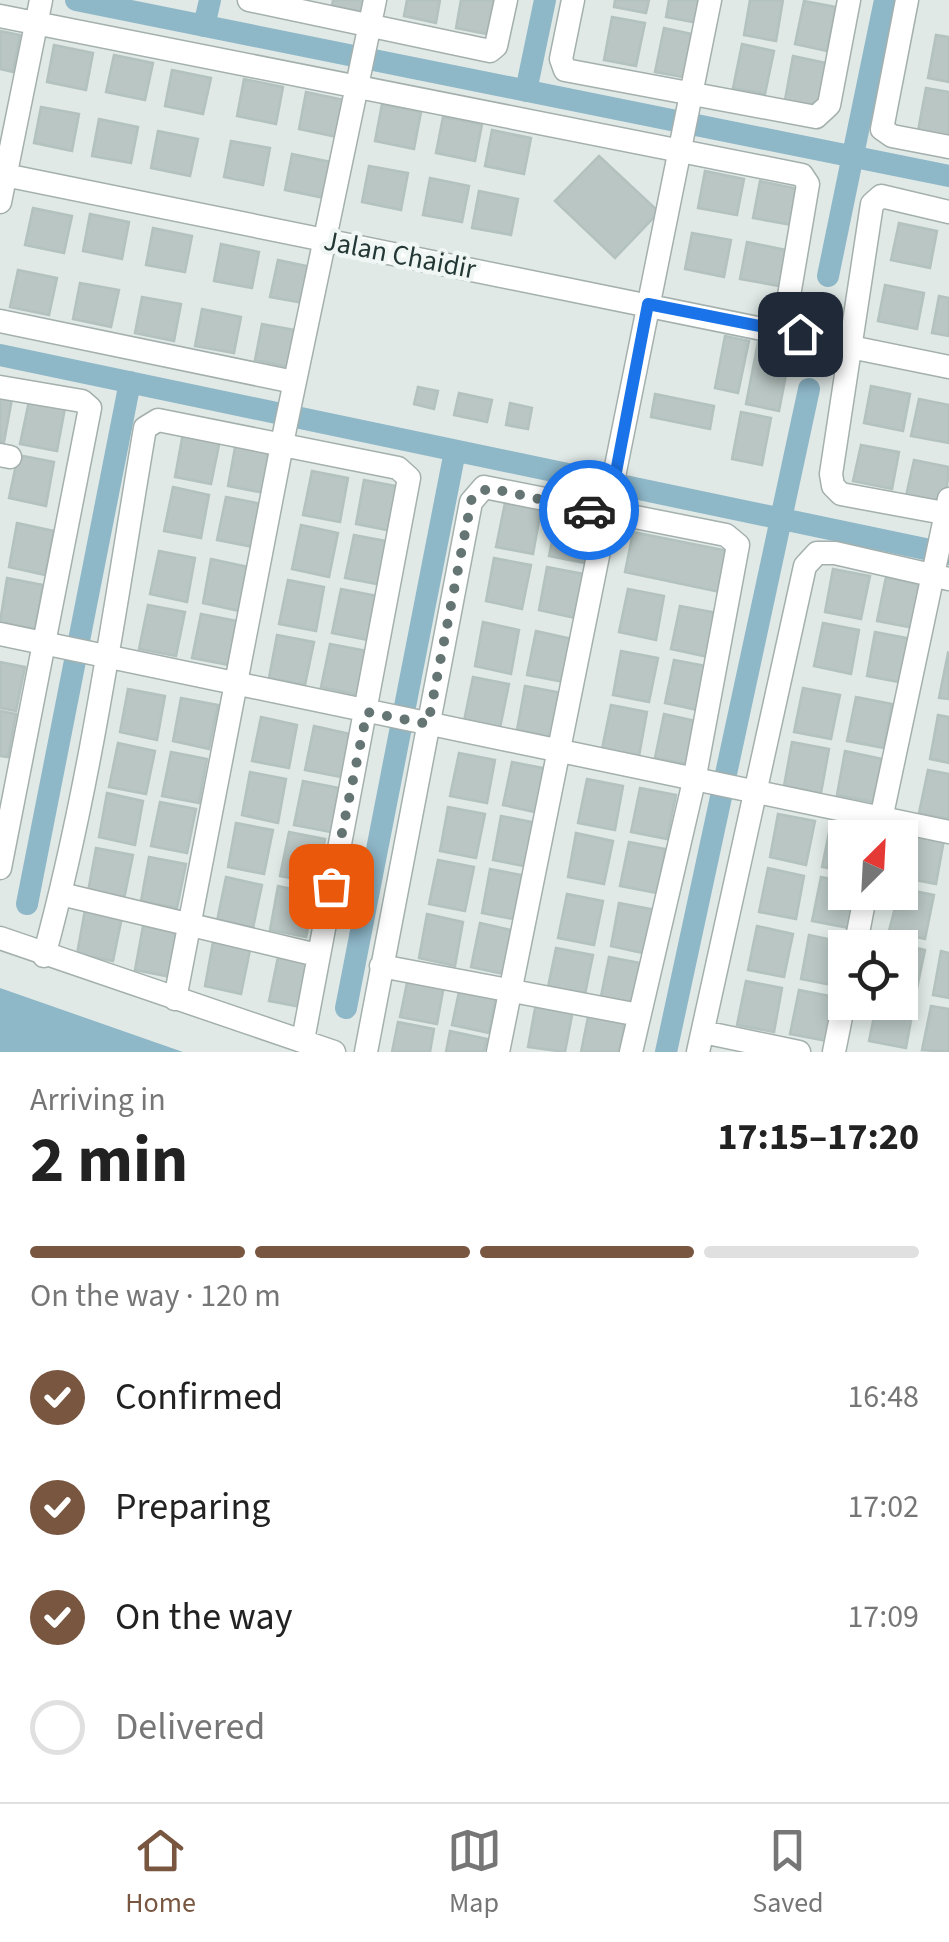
<!DOCTYPE html>
<meta charset="utf-8">
<style>
body{margin:0;font-family:"Source Sans 3",sans-serif;background:#f2f2f2;color:#222;height:100vh;display:flex;flex-direction:column;font-size:38px;white-space:nowrap}
*{box-sizing:border-box;margin:0}
p{font-size:32px;color:#767676}
.icon{flex:none;width:55px;height:55px;fill:none;stroke:currentColor;stroke-width:2;stroke-linecap:round;stroke-linejoin:round}
.map{position:relative;height:1052px;overflow:hidden}
.sheet{display:flex;flex-direction:column;background:#fff;flex:1}
.sheet>*{flex:none}
.needle{width:65px;rotate:24deg}
.fabs{position:absolute;left:828px;top:820px;display:grid;gap:20px}
.fabs a{display:grid;place-items:center;width:90px;height:90px;border-radius:0px;background:#fff;box-shadow:0 5px 15px #0003;font-size:50px}
.pin{position:absolute;display:grid;place-items:center;width:85px;height:85px;color:#fff;margin:-42px;border-radius:20px;box-shadow:0 5px 15px #0006}
.courier{position:absolute;display:grid;place-items:center;width:100px;height:100px;margin:-50px;border:8px solid #1a73e8;border-radius:50%;background:#fff;color:#222;box-shadow:0 2px 12px #0007}
.headline em{font-style:normal;font-weight:700}
.headline div{display:flex;flex-direction:column-reverse}
.headline{display:flex;align-items:center;justify-content:space-between;height:170px;padding:0 30px}
h1{font-size:65px;font-weight:700;line-height:75px}
.bar{display:grid;grid-template-columns:repeat(4,1fr);gap:15px 10px;align-content:center;height:120px;padding:0 30px}
.bar i{height:12px;border-radius:8px;background:#e0e0e0}
.bar .current{background:#785640}
.bar p{grid-column:span 4}
ol{padding:0 30px;list-style:none}
li{display:flex;align-items:center;gap:30px;height:110px}
li p{margin-inline-start:auto}
li .icon{padding:10px;border-radius:50%;background:#785640;color:#fff;stroke-width:4}
li:last-child{color:#767676}
li i{width:55px;height:55px;border:5px solid #e0e0e0;border-radius:50%}
.menu{display:flex;justify-content:space-around;align-items:center;height:140px;border-top:2px solid #e0e0e0;background:#fff;font-size:28px;color:#767676}
.menu a{display:grid;justify-items:center;gap:5px}
.menu .current{color:#785640}
.map>svg:first-child{display:block}
.water{fill:#8eb7c8}
.lines{fill:none;stroke-linecap:round;stroke-linejoin:round}
.canal{stroke:#8eb7c8;stroke-width:22}
.building{fill:#b9c6c3;stroke:#b3c2be;stroke-width:2.5}
.minor-casing{stroke:#a4b0ad;stroke-width:25}
.minor{stroke:#fff;stroke-width:22}
.done{stroke:#657573;stroke-width:10;stroke-dasharray:0 18}
.route{stroke:#1a73e8;stroke-width:12}
.labels{text-anchor:middle;stroke-width:9;stroke-linejoin:round;paint-order:stroke}
.street-label{font-size:28px;fill:#233735;stroke:#f0f6f4}
</style>
<div class="map">
<svg width="949" height="1052" viewBox="0 0 949 1052">
<rect width="100%" height="100%" fill="#e0e9e6"/>
<path class="water" d="M 0,988 L 183,1052 L 0,1052 Z"/>
<g class="lines">
<path class="canal" d="M 76,0 L 949,176
M 204,26 L 210,0
M 526,91 L 545,0
M 828,276 L 885,0
M 0,355 L 949,554
M 27,904 L 130,382
M 346,1008 L 455,451
M 666,1052 L 809,389"/>
</g>
<path class="building" d="M 333,0 L 366,0 L 364,12 L 332,6 Z
M 407,0 L 440,0 L 436,23 L 404,16 Z
M 461,0 L 494,0 L 487,34 L 456,28 Z
M 615,0 L 649,0 L 646,13 L 614,7 Z
M 669,0 L 702,0 L 698,23 L 666,17 Z
M 750,0 L 783,0 L 776,41 L 744,35 Z
M 804,1 L 836,7 L 827,51 L 795,44 Z
M 612,17 L 645,23 L 636,66 L 604,60 Z
M 664,28 L 696,35 L 688,78 L 655,72 Z
M 0,31 L 20,35 L 13,72 L 0,69 Z
M 936,35 L 949,37 L 949,82 L 928,78 Z
M 742,44 L 774,51 L 765,94 L 733,88 Z
M 54,45 L 93,53 L 86,90 L 47,82 Z
M 114,55 L 153,63 L 145,100 L 106,92 Z
M 793,56 L 826,63 L 817,106 L 785,100 Z
M 172,70 L 211,78 L 203,114 L 165,106 Z
M 244,79 L 283,87 L 276,124 L 237,116 Z
M 926,88 L 949,92 L 949,138 L 918,131 Z
M 306,92 L 344,100 L 337,137 L 299,129 Z
M 382,104 L 421,112 L 414,149 L 375,141 Z
M 41,107 L 79,114 L 72,151 L 34,143 Z
M 443,117 L 482,124 L 475,161 L 436,153 Z
M 99,119 L 138,127 L 131,163 L 92,156 Z
M 492,130 L 531,138 L 524,174 L 485,166 Z
M 158,131 L 198,139 L 190,176 L 151,168 Z
M 231,141 L 270,148 L 263,185 L 224,177 Z
M 292,154 L 331,162 L 324,198 L 285,190 Z
M 599,156 L 659,212 L 615,258 L 555,201 Z
M 369,166 L 408,173 L 401,210 L 362,202 Z
M 705,171 L 744,179 L 737,215 L 698,208 Z
M 430,178 L 469,186 L 462,222 L 423,215 Z
M 760,181 L 799,189 L 792,225 L 753,218 Z
M 479,191 L 518,199 L 511,235 L 472,228 Z
M 33,208 L 72,216 L 64,253 L 25,245 Z
M 90,214 L 129,222 L 122,259 L 83,251 Z
M 899,223 L 937,231 L 930,268 L 891,260 Z
M 153,228 L 192,236 L 185,272 L 146,265 Z
M 692,233 L 731,240 L 724,277 L 685,269 Z
M 747,242 L 786,250 L 779,286 L 740,279 Z
M 221,244 L 259,252 L 252,288 L 214,281 Z
M 278,260 L 316,268 L 309,304 L 270,297 Z
M 18,270 L 57,278 L 49,315 L 10,307 Z
M 80,283 L 119,290 L 111,327 L 73,319 Z
M 885,285 L 924,293 L 917,329 L 878,321 Z
M 939,296 L 949,298 L 949,336 L 932,333 Z
M 142,297 L 181,304 L 174,341 L 135,333 Z
M 202,309 L 241,317 L 234,353 L 195,346 Z
M 262,324 L 300,331 L 293,368 L 255,360 Z
M 725,336 L 749,341 L 738,393 L 715,388 Z
M 758,342 L 791,349 L 779,411 L 746,404 Z
M 871,386 L 910,394 L 903,431 L 864,423 Z
M 418,387 L 438,391 L 434,409 L 414,404 Z
M 459,393 L 492,400 L 487,422 L 454,415 Z
M 655,394 L 714,406 L 710,429 L 651,417 Z
M 0,396 L 12,399 L 4,442 L 0,442 Z
M 919,399 L 949,405 L 949,443 L 911,436 Z
M 29,401 L 65,408 L 57,451 L 20,444 Z
M 510,403 L 532,408 L 528,429 L 506,425 Z
M 741,412 L 771,418 L 762,465 L 732,459 Z
M 183,433 L 220,440 L 211,484 L 175,477 Z
M 236,442 L 272,449 L 264,493 L 228,486 Z
M 861,445 L 899,452 L 892,489 L 853,481 Z
M 18,455 L 54,462 L 46,506 L 9,498 Z
M 914,460 L 949,467 L 945,504 L 906,496 Z
M 312,471 L 348,478 L 340,522 L 303,515 Z
M 364,480 L 401,487 L 392,531 L 356,524 Z
M 173,487 L 209,495 L 201,538 L 164,531 Z
M 226,497 L 262,504 L 253,547 L 217,540 Z
M 505,503 L 541,510 L 533,554 L 496,547 Z
M 558,512 L 594,519 L 585,563 L 549,556 Z
M 17,523 L 54,531 L 45,575 L 9,567 Z
M 301,525 L 338,533 L 329,577 L 292,569 Z
M 633,532 L 728,551 L 720,592 L 625,572 Z
M 354,535 L 391,542 L 382,585 L 345,578 Z
M 159,551 L 195,558 L 187,602 L 150,594 Z
M 494,558 L 531,565 L 522,609 L 486,601 Z
M 211,559 L 248,567 L 239,611 L 203,603 Z
M 547,567 L 584,574 L 575,618 L 539,610 Z
M 833,569 L 870,576 L 861,619 L 825,612 Z
M 886,577 L 923,585 L 914,628 L 877,621 Z
M 7,578 L 43,585 L 35,629 L 0,622 Z
M 288,580 L 324,587 L 316,631 L 279,624 Z
M 341,589 L 377,596 L 368,640 L 332,633 Z
M 628,589 L 664,596 L 656,640 L 619,632 Z
M 148,605 L 185,612 L 176,656 L 139,649 Z
M 680,606 L 717,613 L 708,657 L 671,649 Z
M 201,614 L 237,621 L 229,665 L 192,658 Z
M 483,622 L 519,630 L 511,674 L 475,666 Z
M 823,623 L 859,630 L 851,674 L 814,666 Z
M 536,631 L 572,639 L 564,682 L 527,675 Z
M 875,632 L 912,639 L 904,683 L 867,676 Z
M 277,635 L 314,642 L 305,685 L 269,678 Z
M 330,644 L 367,651 L 358,695 L 321,687 Z
M 621,651 L 658,658 L 649,702 L 613,695 Z
M 948,653 L 949,654 L 949,699 L 939,698 Z
M 674,660 L 711,667 L 702,711 L 665,703 Z
M 0,662 L 25,667 L 16,711 L 0,708 Z
M 473,677 L 509,684 L 500,728 L 464,721 Z
M 525,686 L 562,693 L 553,737 L 517,730 Z
M 803,688 L 840,695 L 831,739 L 794,732 Z
M 128,689 L 165,696 L 157,740 L 120,732 Z
M 856,697 L 892,704 L 884,748 L 847,741 Z
M 181,698 L 218,705 L 209,749 L 173,741 Z
M 611,705 L 647,712 L 639,756 L 602,749 Z
M 0,711 L 16,714 L 8,757 L 0,756 Z
M 664,714 L 700,722 L 692,765 L 655,758 Z
M 938,715 L 949,717 L 949,763 L 930,759 Z
M 261,717 L 297,725 L 289,768 L 252,761 Z
M 314,726 L 350,734 L 341,777 L 305,770 Z
M 792,742 L 829,749 L 821,793 L 784,786 Z
M 118,743 L 155,751 L 146,794 L 109,787 Z
M 845,751 L 882,759 L 873,802 L 837,795 Z
M 171,752 L 207,759 L 199,803 L 162,796 Z
M 459,753 L 495,760 L 487,803 L 450,796 Z
M 512,762 L 548,769 L 539,813 L 503,805 Z
M 928,770 L 949,774 L 949,819 L 919,813 Z
M 250,772 L 286,779 L 278,823 L 242,815 Z
M 587,779 L 623,786 L 615,830 L 578,823 Z
M 303,781 L 339,788 L 331,832 L 294,825 Z
M 640,788 L 676,795 L 667,839 L 631,832 Z
M 107,793 L 143,801 L 135,845 L 99,837 Z
M 160,802 L 196,809 L 187,853 L 151,846 Z
M 448,807 L 485,814 L 476,858 L 440,851 Z
M 778,814 L 815,821 L 806,865 L 770,857 Z
M 501,816 L 537,823 L 529,867 L 493,860 Z
M 236,823 L 273,830 L 264,874 L 228,867 Z
M 831,823 L 868,830 L 866,838 L 845,838 L 845,871 L 822,867 Z
M 289,832 L 325,839 L 317,883 L 280,876 Z
M 576,833 L 613,841 L 604,884 L 568,877 Z
M 908,833 L 944,840 L 936,884 L 900,877 Z
M 629,842 L 665,849 L 657,893 L 620,886 Z
M 96,848 L 133,855 L 124,899 L 88,892 Z
M 149,857 L 186,864 L 177,908 L 141,901 Z
M 438,860 L 474,867 L 465,911 L 429,904 Z
M 768,868 L 804,876 L 796,919 L 759,912 Z
M 490,869 L 527,876 L 518,920 L 482,913 Z
M 226,877 L 262,885 L 253,928 L 217,921 Z
M 821,877 L 845,882 L 845,892 L 856,892 L 849,928 L 812,921 Z
M 278,886 L 315,894 L 306,937 L 270,930 Z
M 900,888 L 934,895 L 925,939 L 889,931 Z
M 567,894 L 603,901 L 594,945 L 558,938 Z
M 619,903 L 656,910 L 647,954 L 611,946 Z
M 85,910 L 122,917 L 113,961 L 77,954 Z
M 427,914 L 463,922 L 455,966 L 419,958 Z
M 480,923 L 516,931 L 508,975 L 471,967 Z
M 143,926 L 180,933 L 171,977 L 135,970 Z
M 757,926 L 793,934 L 784,977 L 748,970 Z
M 809,935 L 846,943 L 837,986 L 801,979 Z
M 213,942 L 250,950 L 241,994 L 205,986 Z
M 889,942 L 925,950 L 916,993 L 900,990 L 900,948 L 887,948 Z
M 556,948 L 593,955 L 584,999 L 547,992 Z
M 941,951 L 949,953 L 949,998 L 933,995 Z
M 278,957 L 314,965 L 306,1008 L 269,1001 Z
M 609,957 L 645,964 L 637,1008 L 600,1001 Z
M 409,973 L 445,980 L 437,1024 L 400,1017 Z
M 746,981 L 782,988 L 774,1032 L 737,1025 Z
M 461,982 L 497,989 L 489,1033 L 452,1025 Z
M 799,990 L 835,997 L 827,1041 L 790,1034 Z
M 900,1001 L 914,1004 L 906,1048 L 869,1041 L 877,1002 Z
M 536,1003 L 573,1010 L 565,1052 L 528,1047 Z
M 931,1006 L 949,1009 L 949,1052 L 922,1050 Z
M 589,1012 L 626,1019 L 619,1052 L 581,1052 Z
M 398,1022 L 434,1029 L 430,1052 L 392,1052 Z
M 450,1031 L 487,1039 L 484,1052 L 446,1052 Z"/>
<g class="lines">
<defs>
<path id="minor" d="M 249,0 L 490,51 L 496,46 L 506,0
M 573,0 L 561,59 L 565,70 L 816,117 L 829,105 L 849,0
M 907,0 L 882,129 L 892,136 L 949,147
M 0,16 L 802,175 L 808,184 L 783,331
M 0,174 L 949,367
M 0,202 L 41,0
M 949,212 L 881,196 L 872,204 L 831,474 L 833,486 L 841,494 L 949,514
M 0,321 L 294,382
M 0,387 L 82,401 L 90,408 L 0,868
M 0,455 L 10,457
M 0,634 L 949,832
M 877,838 L 949,499
M 61,894 L 317,955
M 0,938 L 334,1052
M 855,948 L 866,892
M 44,956 C 91,784 115,604 145,428 L 158,420 L 398,468 L 409,478 L 303,1040
M 381,966 L 639,1015
M 175,999 L 285,429 L 375,0
M 703,1032 L 799,1052
M 366,1052 L 471,502 L 484,487 L 726,535 L 738,545 L 694,781 L 631,1052
M 498,1052 L 710,0
M 698,1052 L 805,566 L 817,553 L 835,553 L 949,579
M 834,1052 L 845,997"/>
</defs>
<use href="#minor" class="minor-casing"/>
<use href="#minor" class="minor"/>
</g>
<g class="lines">
<path class="done" d="M 331,886 L 367,712 L 428,724 L 472,497 L 489,488 L 589,510"/>
<path class="route" d="M 589,510 L 608,514 L 648,304 L 800,334"/>
</g>
<g class="labels">
<g class="street-label">
<text transform="translate(400 254) rotate(11)" y="10">Jalan Chaidir</text>
</g>
</g>
</svg>
<div class="fabs">
<a><svg class="needle" viewBox="-14 -14 28 28"><path d="M0-13l5 13h-10z" fill="#e53935"/><path d="M0 13l5-13h-10z" fill="#767676"/></svg></a>
<a><svg class="icon" aria-label="locate" viewBox="0 0 24 24"><circle cx="12" cy="12" r="6"/><path d="M12 2v4M12 18v4M2 12h4M18 12h4"/></svg></a>
</div>
<div class="pin" style="left:331px;top:886px;background:#ea580c"><svg class="icon" aria-label="bag" viewBox="0 0 24 24"><path d="M5 8h14l-1 12H6zM9 8a3 3 0 0 1 6 0"/></svg></div>
<div class="pin" style="left:800px;top:334px;background:#1f2937"><svg class="icon" aria-label="home" viewBox="0 0 24 24"><path d="M3 11l9-7 9 7M6 9v11h12V9"/></svg></div>
<div class="courier" style="left:589px;top:510px"><svg class="icon" aria-label="car" viewBox="0 0 24 24"><path d="M5 17H2v-5l4-1 3-4h7l3 4 3 1v5h-3M9 17h6M6 11h13"/><circle cx="7" cy="17" r="2"/><circle cx="17" cy="17" r="2"/></svg></div>
</div>
<section class="sheet">
<div class="headline"><div><h1>2 min</h1><p>Arriving in</p></div><em>17:15–17:20</em></div>
<div class="bar"><i class="current"></i><i class="current"></i><i class="current"></i><i></i><p>On the way · 120 m</p></div>
<ol>
<li><svg class="icon" aria-label="check" viewBox="0 0 24 24"><path d="M5 12l5 5 9-10"/></svg>Confirmed<p>16:48</p></li>
<li><svg class="icon" aria-label="check" viewBox="0 0 24 24"><path d="M5 12l5 5 9-10"/></svg>Preparing<p>17:02</p></li>
<li><svg class="icon" aria-label="check" viewBox="0 0 24 24"><path d="M5 12l5 5 9-10"/></svg>On the way<p>17:09</p></li>
<li><i></i>Delivered</li>
</ol>
</section>
<nav class="menu">
<a class="current"><svg class="icon" aria-label="home" viewBox="0 0 24 24"><path d="M3 11l9-7 9 7M6 9v11h12V9"/></svg>Home</a>
<a><svg class="icon" aria-label="map" viewBox="0 0 24 24"><path d="M3 6l6-2 6 2 6-2v14l-6 2-6-2-6 2zM9 4v14M15 6v14"/></svg>Map</a>
<a><svg class="icon" aria-label="saved" viewBox="0 0 24 24"><path d="M7 4h10v16l-5-4-5 4z"/></svg>Saved</a>
</nav>
